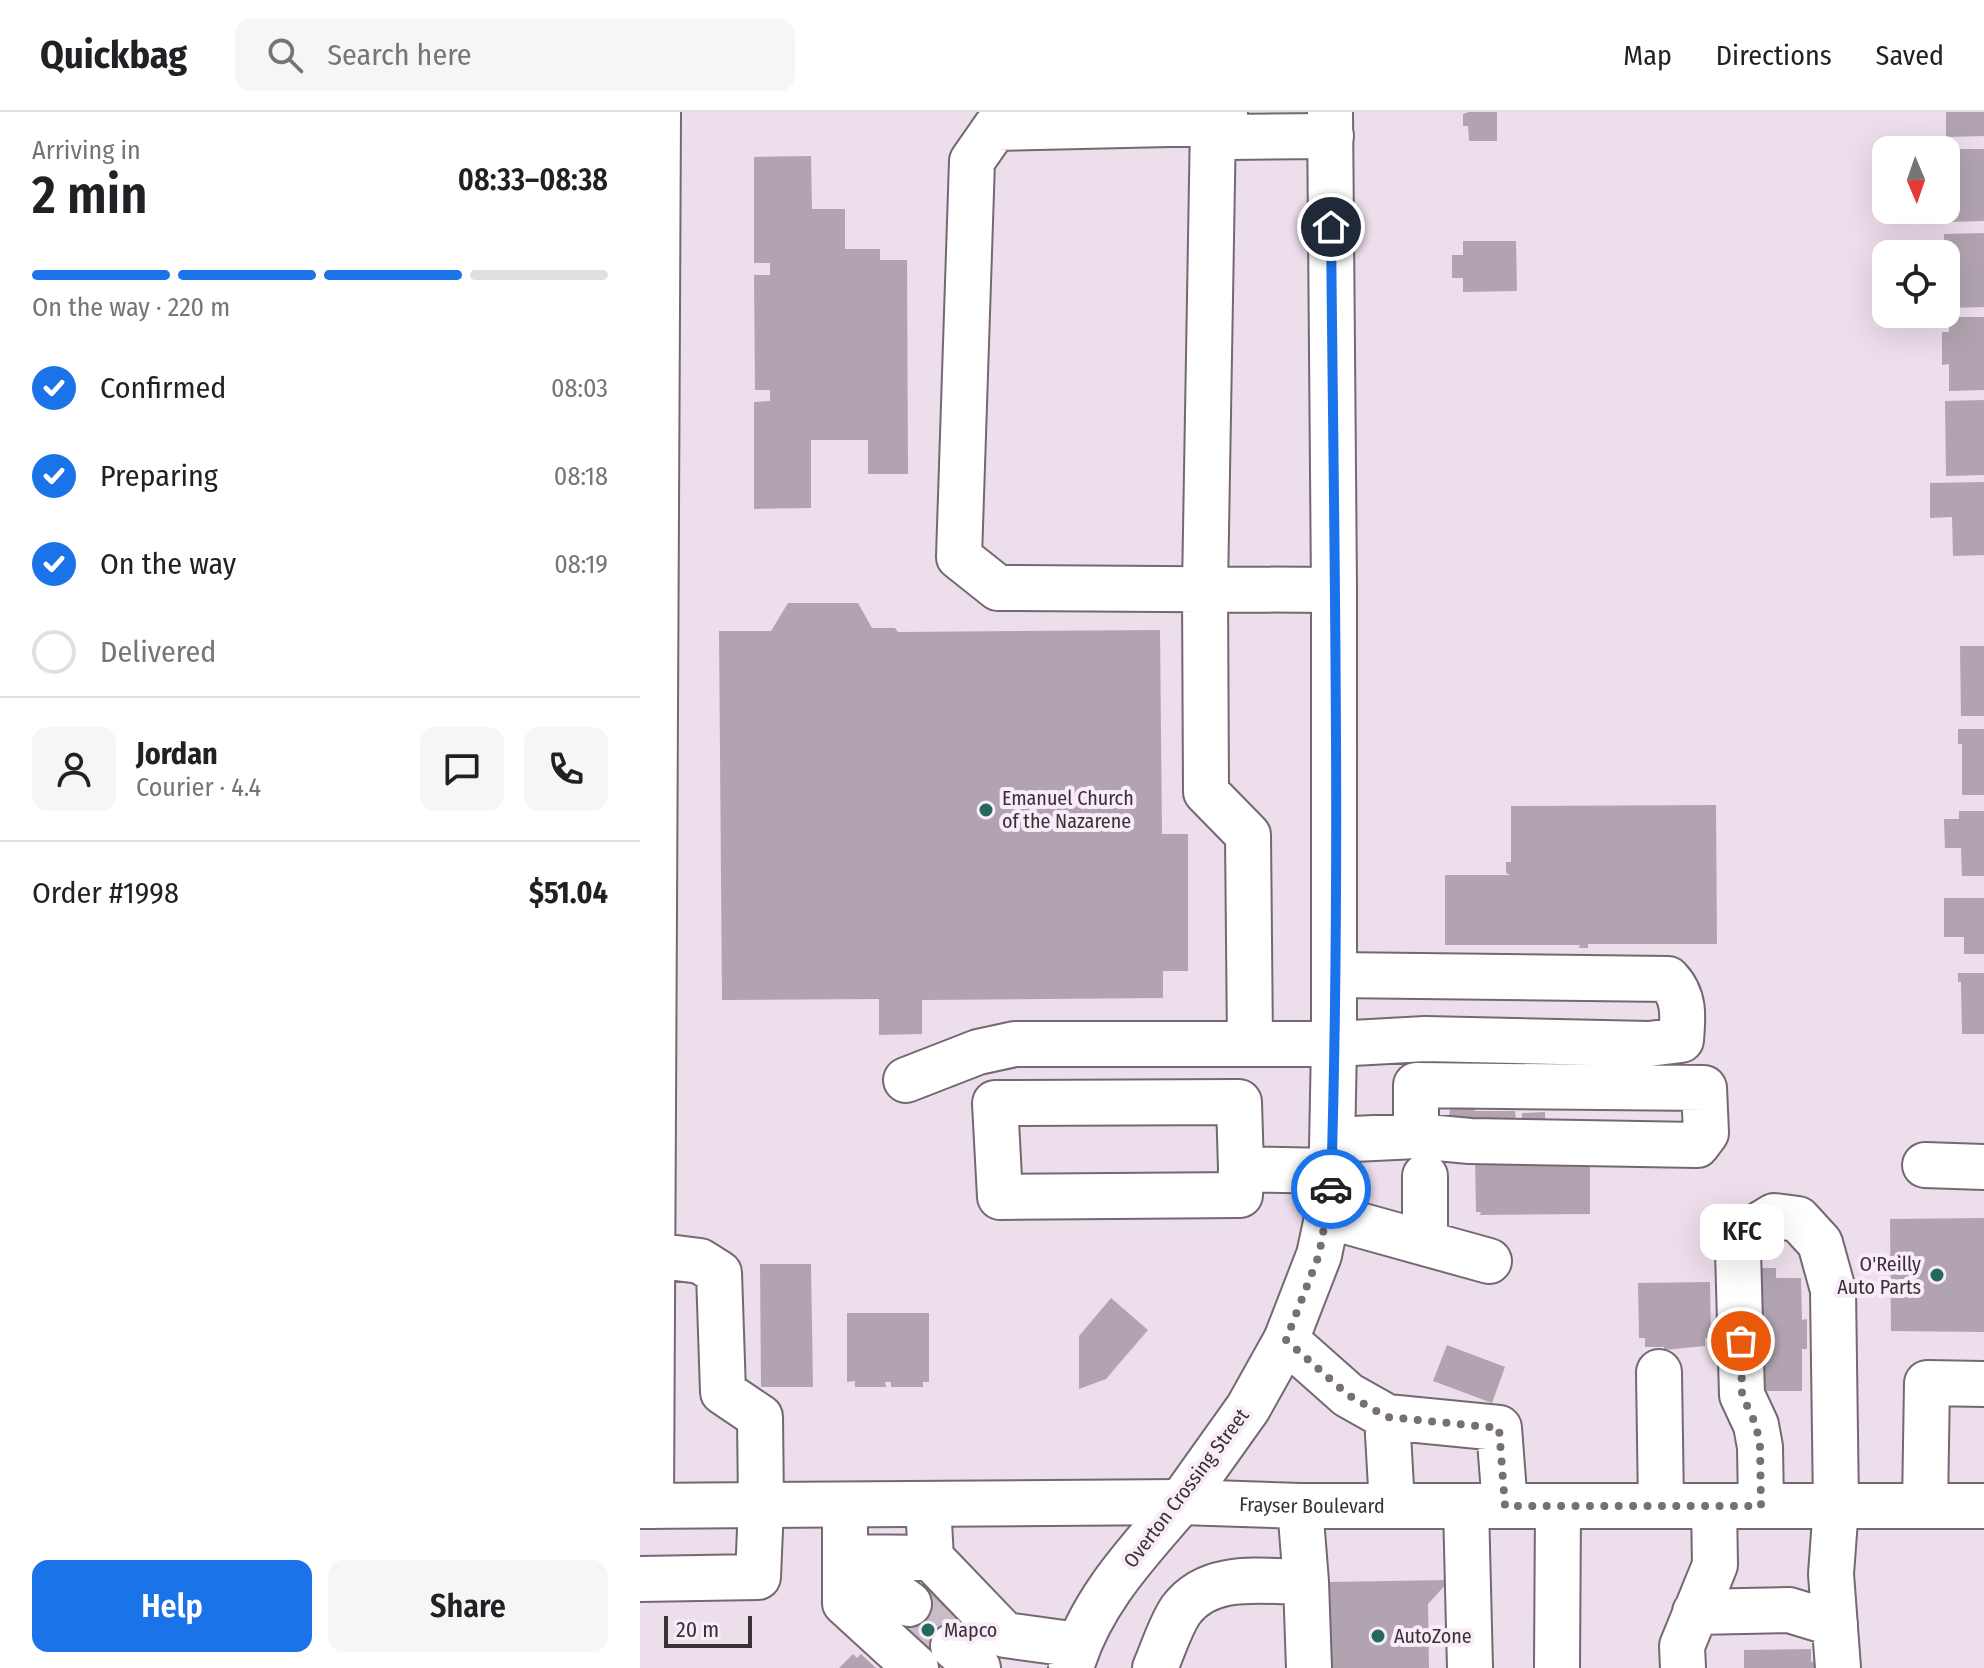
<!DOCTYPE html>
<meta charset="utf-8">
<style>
body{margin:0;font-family:"Fira Sans Condensed",sans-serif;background:#f6f6f6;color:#202124;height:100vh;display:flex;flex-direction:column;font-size:30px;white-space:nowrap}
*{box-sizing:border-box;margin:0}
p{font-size:26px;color:#757577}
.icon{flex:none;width:44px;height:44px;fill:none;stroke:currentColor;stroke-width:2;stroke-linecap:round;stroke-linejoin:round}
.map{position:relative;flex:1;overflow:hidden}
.sheet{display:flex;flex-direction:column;background:#fff;width:640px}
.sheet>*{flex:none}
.needle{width:52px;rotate:178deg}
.tools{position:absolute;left:1232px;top:24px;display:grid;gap:16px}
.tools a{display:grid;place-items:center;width:88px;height:88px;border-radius:16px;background:#fff;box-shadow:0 8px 32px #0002;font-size:40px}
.scale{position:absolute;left:24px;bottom:20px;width:88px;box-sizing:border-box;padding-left:8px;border:4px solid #383237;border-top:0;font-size:22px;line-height:28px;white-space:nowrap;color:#383237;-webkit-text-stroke:6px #f9ebf8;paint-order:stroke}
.pin{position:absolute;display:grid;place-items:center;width:68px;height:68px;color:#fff;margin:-34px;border:4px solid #fff;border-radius:50%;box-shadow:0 2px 8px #0007}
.courier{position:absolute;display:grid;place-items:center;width:80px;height:80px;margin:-40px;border:6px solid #1a73e8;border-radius:50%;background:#fff;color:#222;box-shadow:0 2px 10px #0007}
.bubble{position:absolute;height:56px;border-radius:16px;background:#fff;box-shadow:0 8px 32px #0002;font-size:26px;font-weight:600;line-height:56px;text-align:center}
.headline em{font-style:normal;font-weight:600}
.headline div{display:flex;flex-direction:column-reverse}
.headline{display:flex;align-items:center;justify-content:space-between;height:136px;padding:0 32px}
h1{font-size:52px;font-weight:600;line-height:60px}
.bar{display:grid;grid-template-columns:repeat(4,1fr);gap:12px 8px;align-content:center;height:96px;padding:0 32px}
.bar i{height:10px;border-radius:6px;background:#e0e0e0}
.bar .current{background:#1a73e8}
.bar p{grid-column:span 4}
.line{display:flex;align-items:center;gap:20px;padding:0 32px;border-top:2px solid #e0e0e0}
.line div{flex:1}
.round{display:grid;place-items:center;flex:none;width:84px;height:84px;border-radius:16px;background:#f6f6f6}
ol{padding:0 32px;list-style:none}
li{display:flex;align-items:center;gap:24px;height:88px}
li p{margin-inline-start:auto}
li .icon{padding:8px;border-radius:50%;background:#1a73e8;color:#fff;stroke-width:4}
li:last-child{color:#757577}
li i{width:44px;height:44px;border:4px solid #e0e0e0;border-radius:50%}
.cta{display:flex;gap:16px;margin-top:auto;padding:16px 32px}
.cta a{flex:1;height:92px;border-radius:16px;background:#1a73e8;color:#fff;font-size:32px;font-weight:600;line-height:92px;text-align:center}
.cta a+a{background:#f6f6f6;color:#202124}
header{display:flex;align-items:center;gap:48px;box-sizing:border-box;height:112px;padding:0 40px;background:#fff;border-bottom:2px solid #e0e0e0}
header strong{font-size:38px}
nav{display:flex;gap:44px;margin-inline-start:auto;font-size:28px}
.search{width:560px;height:72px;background:#f6f6f6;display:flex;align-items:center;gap:20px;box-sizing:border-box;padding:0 28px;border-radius:16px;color:#757577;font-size:30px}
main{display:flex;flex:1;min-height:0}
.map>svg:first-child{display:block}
.building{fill:#b1a4b0}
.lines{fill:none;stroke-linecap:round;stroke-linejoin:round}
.minor-tunnel{stroke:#c8bcc7;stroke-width:44;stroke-dasharray:44 22;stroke-linecap:butt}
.minor-casing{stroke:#746873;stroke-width:48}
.major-casing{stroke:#746873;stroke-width:48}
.minor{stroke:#fff;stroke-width:44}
.major{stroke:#fff;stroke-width:44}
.done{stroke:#776e76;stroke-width:8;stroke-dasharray:0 14.4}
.route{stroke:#1a73e8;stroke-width:10}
.poi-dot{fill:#24695b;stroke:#f9ebf8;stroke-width:3}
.labels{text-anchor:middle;stroke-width:8;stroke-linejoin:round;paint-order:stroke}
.poi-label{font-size:20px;fill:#383237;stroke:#f9ebf8;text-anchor:start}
.street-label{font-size:20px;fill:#383237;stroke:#f9ebf8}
</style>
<header>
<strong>Quickbag</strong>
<div class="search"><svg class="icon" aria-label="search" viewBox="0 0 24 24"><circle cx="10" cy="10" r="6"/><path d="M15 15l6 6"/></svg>Search here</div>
<nav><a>Map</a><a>Directions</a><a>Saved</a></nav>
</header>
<main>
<section class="sheet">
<div class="headline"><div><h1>2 min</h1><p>Arriving in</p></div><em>08:33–08:38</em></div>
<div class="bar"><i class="current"></i><i class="current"></i><i class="current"></i><i></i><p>On the way · 220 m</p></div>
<ol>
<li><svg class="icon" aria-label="check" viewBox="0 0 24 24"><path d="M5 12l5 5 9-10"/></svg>Confirmed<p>08:03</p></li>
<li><svg class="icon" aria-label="check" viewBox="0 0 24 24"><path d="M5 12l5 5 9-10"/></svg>Preparing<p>08:18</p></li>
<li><svg class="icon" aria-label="check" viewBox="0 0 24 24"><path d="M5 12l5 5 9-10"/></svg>On the way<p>08:19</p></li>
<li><i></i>Delivered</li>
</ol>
<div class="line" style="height:144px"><a class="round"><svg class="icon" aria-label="person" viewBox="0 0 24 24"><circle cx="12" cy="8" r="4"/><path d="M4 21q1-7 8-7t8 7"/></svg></a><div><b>Jordan</b><p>Courier · 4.4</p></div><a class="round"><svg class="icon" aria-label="chat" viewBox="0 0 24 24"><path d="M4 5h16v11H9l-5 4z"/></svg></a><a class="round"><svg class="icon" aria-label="phone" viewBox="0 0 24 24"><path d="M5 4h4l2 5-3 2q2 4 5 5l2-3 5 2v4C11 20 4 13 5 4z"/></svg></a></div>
<div class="line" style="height:104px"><div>Order #1998</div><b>$51.04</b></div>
<div class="cta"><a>Help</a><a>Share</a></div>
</section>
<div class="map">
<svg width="1344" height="1556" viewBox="0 0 1344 1556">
<rect width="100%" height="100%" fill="#ecdeeb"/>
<path class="building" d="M 829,0 L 857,0 L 857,29 L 829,29 L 828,14 L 823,14 L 823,2 Z
M 1306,0 L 1344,0 L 1344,24 L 1306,25 Z
M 1306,37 L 1344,37 L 1344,109 L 1306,110 Z
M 171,44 L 172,97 L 205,97 L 205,137 L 240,137 L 240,148 L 267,148 L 268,362 L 228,362 L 228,328 L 171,328 L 171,396 L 114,397 L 114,290 L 130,289 L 130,278 L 115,278 L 114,163 L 130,163 L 130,151 L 114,151 L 114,45 Z
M 1344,121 L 1344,195 L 1306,196 L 1306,142 L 1296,142 L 1296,136 L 1304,136 L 1304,122 Z
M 823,129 L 876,129 L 877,179 L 823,180 L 823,166 L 812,166 L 812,143 L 823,143 Z
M 1309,205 L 1344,205 L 1344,278 L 1309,279 L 1309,252 L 1302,253 L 1302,220 L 1309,220 Z
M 1344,288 L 1344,363 L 1306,364 L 1305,289 Z
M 1344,370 L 1344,443 L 1313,444 L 1312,405 L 1290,406 L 1290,371 Z
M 148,491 L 218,491 L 232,516 L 255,516 L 258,520 L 520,518 L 522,722 L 548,722 L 548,859 L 523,859 L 523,886 L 282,888 L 282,922 L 239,923 L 239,887 L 82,888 L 79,519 L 131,519 Z
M 1320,534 L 1344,534 L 1344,604 L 1321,604 Z
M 1318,617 L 1344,617 L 1344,683 L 1322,683 L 1322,632 L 1318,632 Z
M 1076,693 L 1077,832 L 948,832 L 948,836 L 939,836 L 940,833 L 805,833 L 805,763 L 870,763 L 866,761 L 866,750 L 871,750 L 871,694 Z
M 1319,699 L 1344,699 L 1344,764 L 1322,764 L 1321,736 L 1305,736 L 1304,707 L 1319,707 Z
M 1304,786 L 1344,786 L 1344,842 L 1324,842 L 1324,825 L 1304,825 Z
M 1318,861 L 1344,861 L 1344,922 L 1322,922 L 1321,870 L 1318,870 Z
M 835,996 L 835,999 L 875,999 L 876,1007 L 882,1007 L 882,1001 L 905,1000 L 905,1017 L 808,1012 L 810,997 Z
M 950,1046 L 950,1102 L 840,1103 L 841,1100 L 836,1100 L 835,1048 Z
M 1344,1106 L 1344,1220 L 1251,1219 L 1250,1107 Z
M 120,1152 L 171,1152 L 173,1275 L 121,1275 Z
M 1122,1156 L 1136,1156 L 1136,1166 L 1161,1166 L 1162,1208 L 1167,1207 L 1167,1237 L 1162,1237 L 1162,1279 L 1120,1279 L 1118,1166 L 1122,1167 Z
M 1070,1170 L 1071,1226 L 1065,1226 L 1065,1234 L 1024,1238 L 1024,1235 L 1005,1235 L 1005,1226 L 999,1226 L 998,1171 Z
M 471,1186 L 508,1218 L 466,1267 L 439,1277 L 439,1224 Z
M 207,1201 L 289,1201 L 289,1270 L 283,1270 L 283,1275 L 251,1275 L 251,1270 L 245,1270 L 246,1275 L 215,1275 L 215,1269 L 207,1270 Z
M 807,1233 L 865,1255 L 852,1291 L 793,1269 Z
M 292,1467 L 333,1515 L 292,1556 L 247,1515 Z
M 810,1468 L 788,1492 L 789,1556 L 688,1556 L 687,1470 Z
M 1171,1537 L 1171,1550 L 1179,1549 L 1179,1556 L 1104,1556 L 1104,1538 Z
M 213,1542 L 217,1546 L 221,1542 L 236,1556 L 199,1556 Z"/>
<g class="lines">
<path class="minor-tunnel" d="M 269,1492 L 313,1534"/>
<defs>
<path id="minor" d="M 585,0 L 573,11 L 355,16 L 332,49 L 319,445 L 358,476 L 694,478
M 573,11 L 565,477 L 566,680 L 608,723 L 610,931
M 573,11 L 589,25 L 691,24
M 266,968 L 338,940 L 375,932 L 694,932 L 785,927 L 1009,932 L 1041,928 C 1043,904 1045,885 1028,867 L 694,863
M 693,1028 L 776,1024 L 830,1029 L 1057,1033 L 1066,1021 L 1064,976 L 776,973 L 776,1024
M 1285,1053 L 1344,1055
M 601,1057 L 599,990 L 355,991 L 360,1085 L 600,1083 L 601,1057 L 692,1059
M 687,1104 L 849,1149
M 785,1131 L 785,1064
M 646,1228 L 708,1283 L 747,1305 L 859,1316 L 865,1394
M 1019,1260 L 1021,1394
M 747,1305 L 752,1393
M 288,1393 L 291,1446 L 365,1523 L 438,1533
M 11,1394 L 18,0
M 205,1394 L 205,1491 L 276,1556
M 826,1394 L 830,1556
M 1121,1394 L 1120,1335 L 1116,1313 L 1102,1283 L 1098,1138 L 1111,1118 L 1134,1104 L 1158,1107 L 1180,1131 L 1193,1178 L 1196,1394 L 1191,1462 L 1198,1556
M 1285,1394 L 1287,1271 L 1344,1272
M 205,1445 L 291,1446
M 205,1445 L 269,1492
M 0,1467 L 118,1465 L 121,1394 L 120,1305 L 83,1280 L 79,1161 L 60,1149 L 12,1143
M 666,1470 L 669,1556
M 1055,1500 L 1149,1498 L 1195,1512
M 313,1534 L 338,1556
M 431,1556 C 450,1490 497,1441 541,1390
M 515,1556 C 523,1538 530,1514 541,1498 C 570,1459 624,1470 666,1470 L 660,1394
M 917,1556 L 918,1394
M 1043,1556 L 1042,1534 L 1075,1453 L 1074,1394"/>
<g id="major">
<path d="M 541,1390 L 608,1296 L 646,1228 L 679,1143 L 691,1087 L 694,932 L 694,478 L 690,0"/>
<path id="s1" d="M 0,1394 L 541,1390 L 660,1394 L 1344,1394"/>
</g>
</defs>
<use href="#minor" class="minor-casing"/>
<use href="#major" class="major-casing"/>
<use href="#minor" class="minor"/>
<use href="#major" class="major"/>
</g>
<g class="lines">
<path class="done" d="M 691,1077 L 679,1143 L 646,1228 L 708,1283 L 747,1305 L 859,1316 L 865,1394 L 1121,1394 L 1120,1335 L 1116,1313 L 1102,1283 L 1101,1229"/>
<path class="route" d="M 691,115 C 694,435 701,757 691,1077"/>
</g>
<g class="poi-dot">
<circle cx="346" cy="698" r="8"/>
<circle cx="1297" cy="1163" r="8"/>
<circle cx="288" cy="1518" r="8"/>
<circle cx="738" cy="1524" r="8"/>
</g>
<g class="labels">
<g class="poi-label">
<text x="362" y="693">Emanuel Church<tspan x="362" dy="23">of the Nazarene</tspan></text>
<text x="1281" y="1159" text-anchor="end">O'Reilly<tspan x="1281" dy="23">Auto Parts</tspan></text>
<text x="304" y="1525">Mapco</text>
<text x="754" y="1531">AutoZone</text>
</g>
<g class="street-label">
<text transform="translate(546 1376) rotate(-53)" y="7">Overton Crossing Street</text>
<text dy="7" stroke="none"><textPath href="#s1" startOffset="672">Frayser Boulevard</textPath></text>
</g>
</g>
</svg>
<div class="tools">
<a><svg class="needle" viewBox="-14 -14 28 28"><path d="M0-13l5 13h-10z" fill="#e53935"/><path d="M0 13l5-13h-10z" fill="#757577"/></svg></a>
<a><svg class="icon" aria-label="locate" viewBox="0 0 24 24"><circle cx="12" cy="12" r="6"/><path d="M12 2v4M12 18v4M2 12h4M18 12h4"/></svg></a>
</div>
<div class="scale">20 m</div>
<div class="pin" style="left:1101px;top:1229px;background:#ea580c"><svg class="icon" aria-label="bag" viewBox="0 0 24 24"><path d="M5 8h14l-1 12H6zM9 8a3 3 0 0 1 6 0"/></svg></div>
<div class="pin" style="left:691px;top:115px;background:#1f2937"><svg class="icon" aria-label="home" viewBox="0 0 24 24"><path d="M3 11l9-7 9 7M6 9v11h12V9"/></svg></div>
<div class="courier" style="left:691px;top:1077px"><svg class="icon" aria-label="car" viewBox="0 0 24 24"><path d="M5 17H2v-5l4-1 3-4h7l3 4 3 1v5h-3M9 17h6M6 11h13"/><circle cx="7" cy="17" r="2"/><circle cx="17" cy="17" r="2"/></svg></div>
<div class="bubble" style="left:1060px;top:1092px;width:84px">KFC</div>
</div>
</main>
